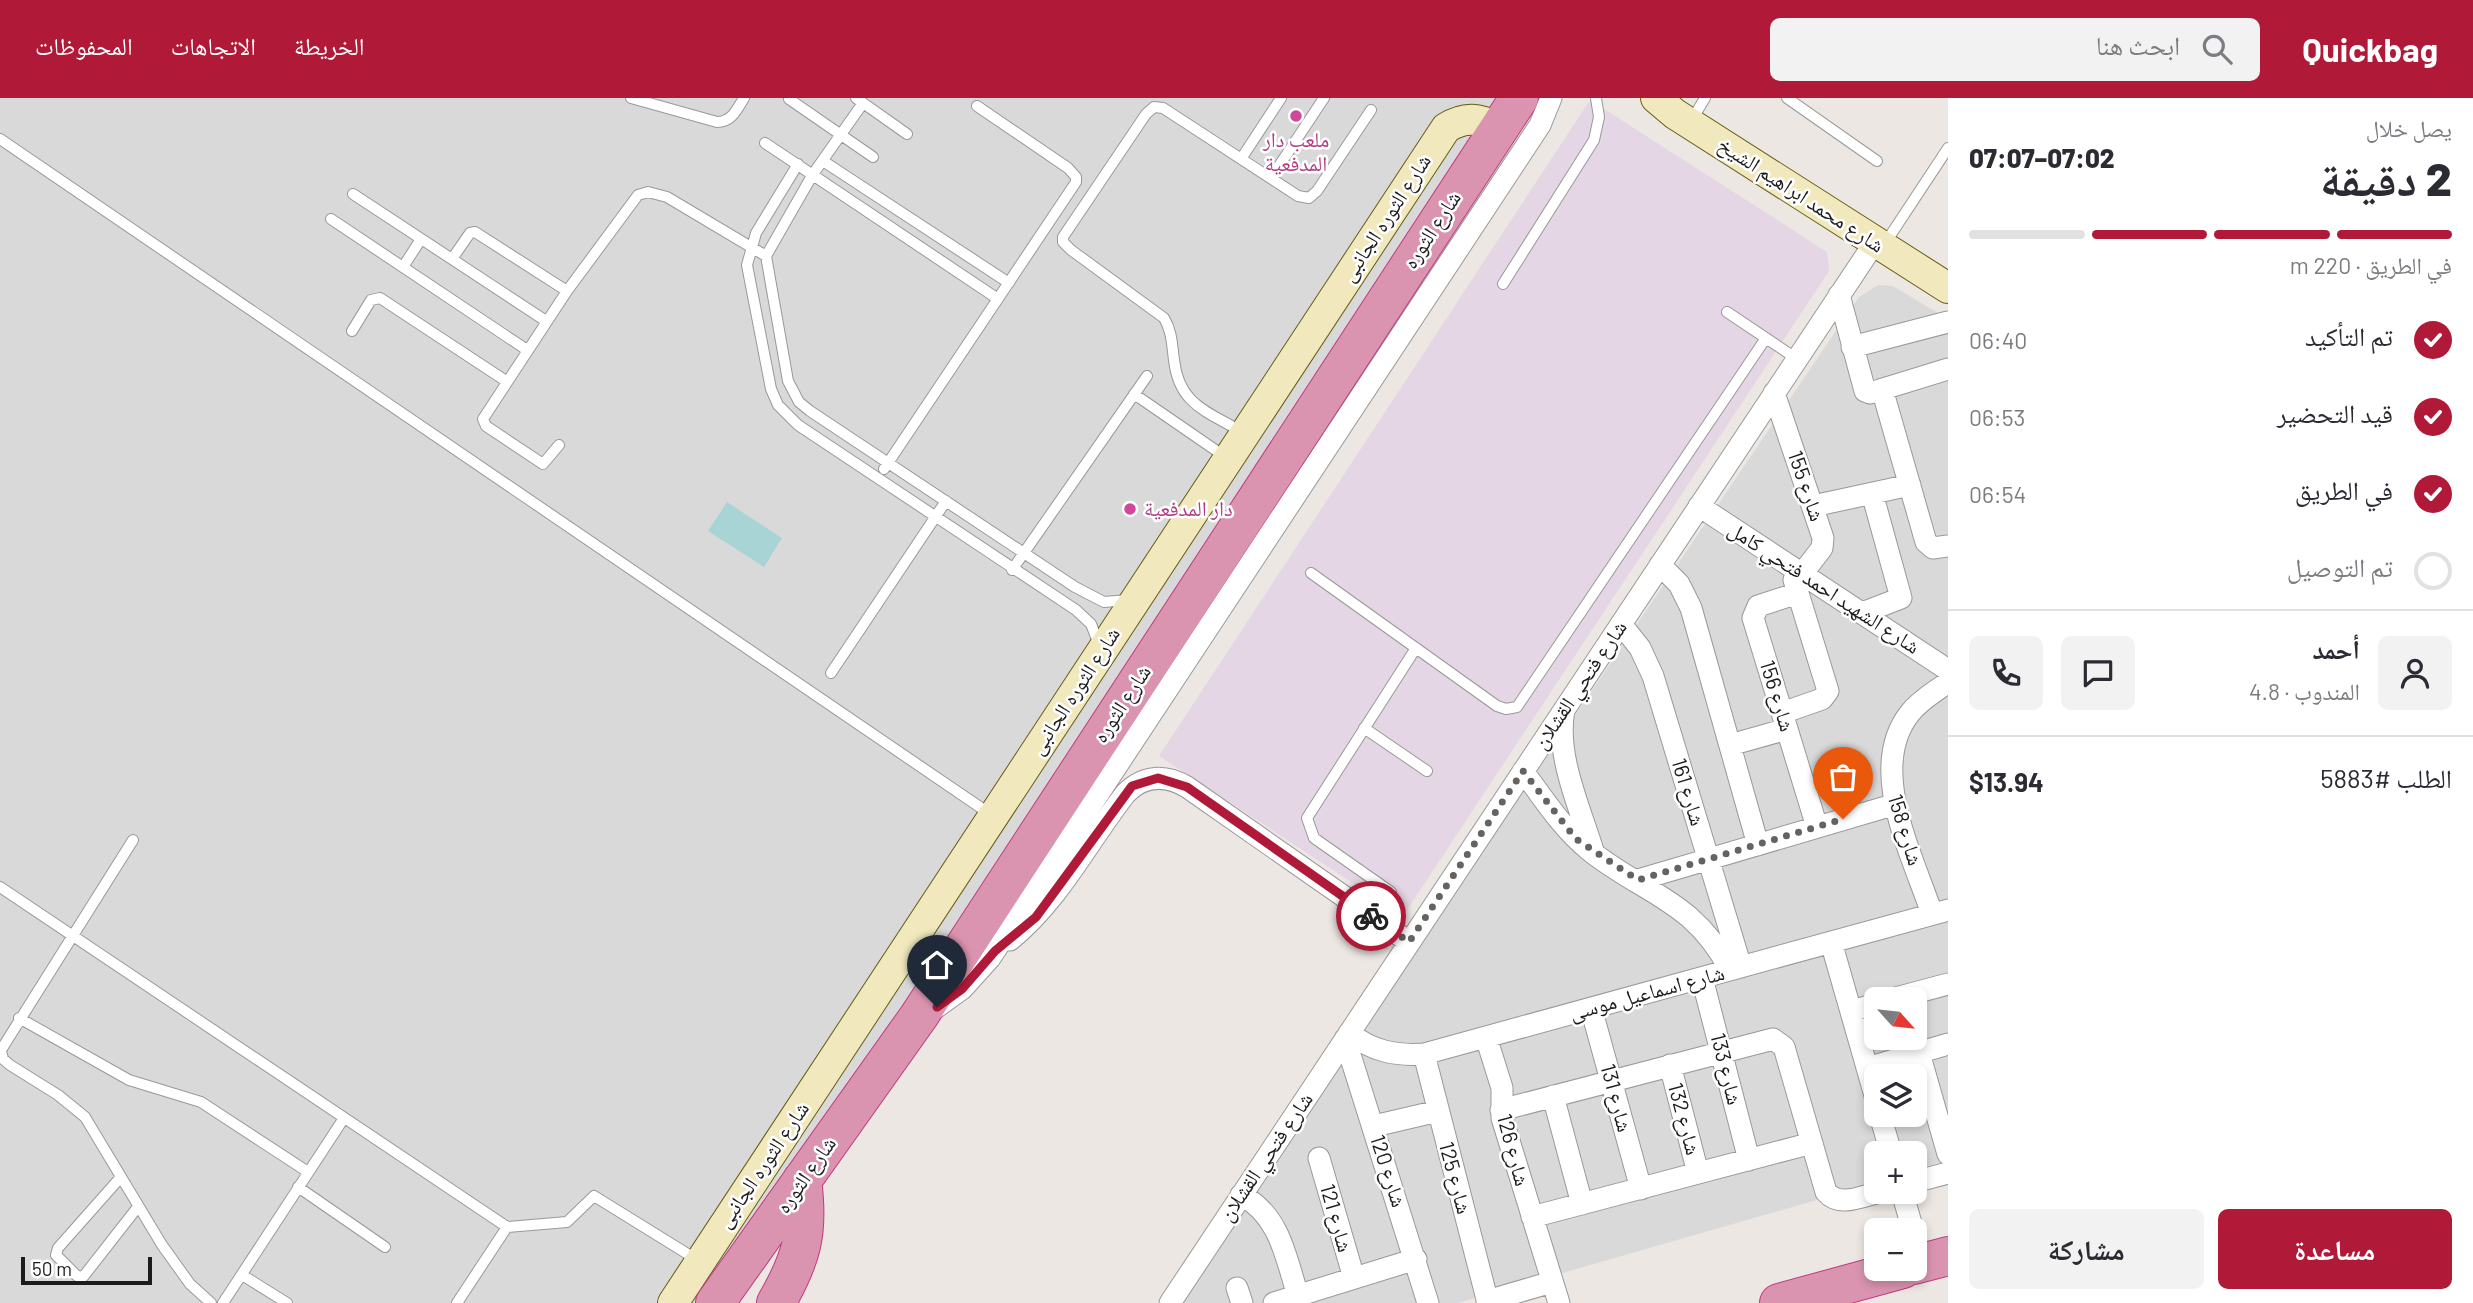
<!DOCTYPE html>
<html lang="ar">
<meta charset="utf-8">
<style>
body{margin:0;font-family:Barlow,"Noto Naskh Arabic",sans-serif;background:#f2f2f3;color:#2b2b33;direction:rtl;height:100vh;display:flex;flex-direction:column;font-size:26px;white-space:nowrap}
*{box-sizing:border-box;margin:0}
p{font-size:23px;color:#7c7c81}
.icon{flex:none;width:38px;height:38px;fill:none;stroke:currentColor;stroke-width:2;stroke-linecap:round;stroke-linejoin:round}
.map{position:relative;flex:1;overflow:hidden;direction:ltr}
.drawer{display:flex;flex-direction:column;background:#fff;width:525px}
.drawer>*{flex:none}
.needle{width:46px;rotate:117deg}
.buttons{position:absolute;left:1864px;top:889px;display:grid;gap:14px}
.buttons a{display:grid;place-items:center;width:63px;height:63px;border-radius:10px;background:#fff;box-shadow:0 4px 10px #0003;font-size:35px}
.scale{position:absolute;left:21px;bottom:18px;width:131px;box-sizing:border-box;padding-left:7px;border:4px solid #1c1c1c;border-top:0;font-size:19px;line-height:24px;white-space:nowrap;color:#1c1c1c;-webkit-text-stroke:5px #fff;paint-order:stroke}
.pin{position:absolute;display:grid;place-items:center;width:60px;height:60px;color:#fff;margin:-72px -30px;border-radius:50% 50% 50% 0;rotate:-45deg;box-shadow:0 0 7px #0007}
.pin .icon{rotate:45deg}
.courier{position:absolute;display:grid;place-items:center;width:70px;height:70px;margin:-35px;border:5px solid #b01937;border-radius:50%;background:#fff;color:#222;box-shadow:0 2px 9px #0007}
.overview em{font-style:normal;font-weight:800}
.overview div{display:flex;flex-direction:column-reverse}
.overview{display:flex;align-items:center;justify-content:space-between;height:119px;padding:0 21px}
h1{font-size:46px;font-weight:800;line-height:52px}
.bar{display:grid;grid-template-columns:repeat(4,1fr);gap:10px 7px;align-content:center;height:84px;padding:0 21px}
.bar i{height:9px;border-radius:5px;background:#e1e1e2}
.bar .on{background:#b01937}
.bar p{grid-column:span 4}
.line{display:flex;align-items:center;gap:18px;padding:0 21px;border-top:2px solid #e1e1e2}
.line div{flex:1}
.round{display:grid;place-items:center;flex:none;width:74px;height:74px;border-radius:10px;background:#f2f2f3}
ol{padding:0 21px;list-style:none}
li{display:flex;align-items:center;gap:21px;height:77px}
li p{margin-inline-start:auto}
li .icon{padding:7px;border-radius:50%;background:#b01937;color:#fff;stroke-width:4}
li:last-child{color:#7c7c81}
li i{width:38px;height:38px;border:4px solid #e1e1e2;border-radius:50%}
.primary-button{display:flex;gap:14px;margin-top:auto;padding:14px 21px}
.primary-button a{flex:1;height:80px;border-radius:10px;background:#b01937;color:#fff;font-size:28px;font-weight:800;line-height:80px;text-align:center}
.primary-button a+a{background:#f2f2f3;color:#2b2b33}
header{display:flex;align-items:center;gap:42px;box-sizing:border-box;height:98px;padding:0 35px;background:#b01937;color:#fff}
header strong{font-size:33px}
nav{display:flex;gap:38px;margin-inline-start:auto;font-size:24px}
.search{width:490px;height:63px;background:#f2f2f3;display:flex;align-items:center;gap:18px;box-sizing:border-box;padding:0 24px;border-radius:10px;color:#7c7c81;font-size:26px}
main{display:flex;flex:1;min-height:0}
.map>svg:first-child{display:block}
.residential{fill:#dad9da;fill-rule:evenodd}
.industrial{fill:#e4d6e5}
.water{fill:#a9d4d5}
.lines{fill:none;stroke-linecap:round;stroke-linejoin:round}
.lane-casing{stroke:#999;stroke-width:12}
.street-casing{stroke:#999;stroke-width:23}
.secondary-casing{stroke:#655d12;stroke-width:32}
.highway-casing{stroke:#c13983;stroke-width:40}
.lane{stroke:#fff;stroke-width:10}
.street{stroke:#fff;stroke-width:21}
.secondary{stroke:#f1e9bd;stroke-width:30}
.highway{stroke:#db94af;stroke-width:38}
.done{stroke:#656362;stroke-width:7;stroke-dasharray:0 12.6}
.route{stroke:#b01937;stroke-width:9}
.hotel-dot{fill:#d1479c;stroke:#fff;stroke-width:2.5}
.labels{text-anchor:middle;stroke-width:5;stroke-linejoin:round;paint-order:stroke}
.hotel-label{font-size:21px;fill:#b23c85;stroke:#fff}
.street-label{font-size:21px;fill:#1c1c1c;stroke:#fff}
</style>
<header>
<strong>Quickbag</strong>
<div class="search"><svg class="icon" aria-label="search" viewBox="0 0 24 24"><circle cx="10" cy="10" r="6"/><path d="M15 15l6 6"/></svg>ابحث هنا</div>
<nav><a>الخريطة</a><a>الاتجاهات</a><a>المحفوظات</a></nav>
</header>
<main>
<section class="drawer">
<div class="overview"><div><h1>2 دقيقة</h1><p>يصل خلال</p></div><em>07:02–07:07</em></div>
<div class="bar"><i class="on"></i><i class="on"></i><i class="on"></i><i></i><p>في الطريق · 220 m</p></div>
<ol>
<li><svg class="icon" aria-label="check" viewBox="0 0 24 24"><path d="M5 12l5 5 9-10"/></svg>تم التأكيد<p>06:40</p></li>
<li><svg class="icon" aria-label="check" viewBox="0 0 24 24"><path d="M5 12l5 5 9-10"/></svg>قيد التحضير<p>06:53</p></li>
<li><svg class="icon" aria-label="check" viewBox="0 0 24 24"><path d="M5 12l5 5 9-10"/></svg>في الطريق<p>06:54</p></li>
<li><i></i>تم التوصيل</li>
</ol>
<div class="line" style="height:126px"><a class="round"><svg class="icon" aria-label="person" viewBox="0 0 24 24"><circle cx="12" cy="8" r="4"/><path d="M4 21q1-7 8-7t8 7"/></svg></a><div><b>أحمد</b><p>المندوب · 4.8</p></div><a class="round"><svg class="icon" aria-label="chat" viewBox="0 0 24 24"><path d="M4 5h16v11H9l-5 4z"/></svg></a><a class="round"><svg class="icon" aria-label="phone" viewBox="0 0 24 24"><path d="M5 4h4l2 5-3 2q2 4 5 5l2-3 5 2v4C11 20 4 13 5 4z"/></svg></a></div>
<div class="line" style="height:91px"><div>الطلب #5883</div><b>$13.94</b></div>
<div class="primary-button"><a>مساعدة</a><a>مشاركة</a></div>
</section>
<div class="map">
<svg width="1948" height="1205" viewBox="0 0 1948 1205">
<rect width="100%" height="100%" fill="#ece7e3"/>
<path class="residential" d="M 0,0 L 1526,0 L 731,1205 L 0,1205 Z
M 1878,187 L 1893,188 L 1948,221 L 1948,1064 L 1915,1074 L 1914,1055 L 1876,1055 L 1876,1085 L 1458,1205 L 1176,1205 L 1859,199 ZM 1876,901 L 1914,901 L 1914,940 L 1876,940 ZM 1876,978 L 1914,978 L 1914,1017 L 1876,1017 Z"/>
<path class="industrial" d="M 1590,2 L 1827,154 L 1829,173 L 1403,818 L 1159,658 Z"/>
<path class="water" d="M 727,404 L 782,440 L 764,469 L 708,433 Z"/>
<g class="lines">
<defs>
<path id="lane" d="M 631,0 L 717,24 C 732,24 737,11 744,0
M 856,0 L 907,36
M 1787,0 L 1877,63
M 789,1 L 873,59
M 863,5 L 813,76 L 766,158 L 788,283 L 799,304 L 810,313 L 1075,489 L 1104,504 L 1128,502
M 1690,25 L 1705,0
M 0,41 L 993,718
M 765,45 L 998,201
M 1241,61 L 1281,0
M 823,63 L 1009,185
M 798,66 L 756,135 L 747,167 L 771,291 L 778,307 L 798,327 L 1076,512 L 1091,526 L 1100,549
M 1271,80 L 1324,0
M 353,96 L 546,223
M 331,121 L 527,252
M 1884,147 L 1948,50
M 452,161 L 470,135 L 475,134 L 567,193
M 403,169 L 421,141
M 1503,186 L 1594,42 L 1599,19 L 1596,0
M 1727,214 L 1797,261
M 352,233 L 371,202 L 380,200 L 506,283
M 1134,296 L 1227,360
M 1242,334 C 1207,313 1179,307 1174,262 C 1172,247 1172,233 1164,220 L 1071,152 L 1063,144 L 1063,139 L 1146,16 L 1154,9 L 1163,10 L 1298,98 L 1309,100 L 1317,93 L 1371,12
M 559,347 L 543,366 L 486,328 L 483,321 L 567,193 L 638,97 L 648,94 L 667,99 L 766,158
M 884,371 L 1076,84 L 1076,79 L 1068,70 L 977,8
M 1012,472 L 1147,278
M 1311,475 L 1497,608 L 1506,611 L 1517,609 L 1766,240
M 831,575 L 946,403
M 1364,630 L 1427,673
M 133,742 L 1,952 L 3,961 L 10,967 L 58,997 L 85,1019 L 162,1147 L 190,1186 L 211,1205
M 0,789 L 507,1129
M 1391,794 L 1314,740 L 1307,720 L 1416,550
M 19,920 L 129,982 L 201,1004 L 308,1074
M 120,1080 L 58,1150 L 56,1157 L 77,1178 L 83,1179 L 137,1110
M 298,1089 L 385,1149
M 242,1177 L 287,1205
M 223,1205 L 344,1020
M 457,1205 L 507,1129 L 567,1124 L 594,1098 L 699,1163"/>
<path id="street" d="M 1839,197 L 1865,293 L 1870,295 L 1948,271
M 1852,249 L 1948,224
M 1882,291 L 1926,444 L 1933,450 L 1948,448
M 1774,295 L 1823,440 L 1822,450 L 1802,476
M 1699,408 L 1948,572
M 1813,408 L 1910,387
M 1660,467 L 1679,486 L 1691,510 L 1758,747
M 1798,495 L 1758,508 L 1753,520 L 1817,729
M 1862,515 L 1901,500 L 1872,395
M 1621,526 L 1640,550 L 1653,578 L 1741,869
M 1564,612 C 1555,658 1581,712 1594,756
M 1782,615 L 1822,601 L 1828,593 L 1794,482
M 1730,647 L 1787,631
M 1523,673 C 1543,700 1562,730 1589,752 C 1644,796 1694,802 1730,872
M 1638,782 L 1896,706
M 1932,816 C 1913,758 1866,670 1910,615 C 1920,602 1935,594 1948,584
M 1010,842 C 1060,801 1087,745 1126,695 C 1144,677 1165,676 1187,689 L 1409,844
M 1831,844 L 1876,1001
M 1702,880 L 1749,1062
M 1892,901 L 1948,886
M 1591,910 L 1641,1091
M 934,911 L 962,891 L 990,860 L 1540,27 L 1551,0
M 1851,913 L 1876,906
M 1349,935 C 1372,953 1395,958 1424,956 L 1948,812
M 1486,939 L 1502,990 L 1502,1020 L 1559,1205
M 1345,941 L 1428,1205
M 1919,955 L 1948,1056
M 1424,956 L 1488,1205
M 1670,967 L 1698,1075
M 1867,970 L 1948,946
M 1553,998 L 1582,1106
M 1501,1012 L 1773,941 L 1784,949 L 1826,1094 C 1840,1110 1862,1098 1880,1094
M 1880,1017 L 1891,1055
M 1374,1028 L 1438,1013
M 1319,1060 L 1354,1180
M 1914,1084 L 1948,1075
M 1902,1094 L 1913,1132
M 1241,1097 C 1280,1117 1286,1160 1298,1198
M 1532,1119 L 1812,1045
M 1237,1190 L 1242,1205
M 1487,1203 L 1552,1184
M 1170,1205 L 1875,144
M 1274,1205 L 1416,1161"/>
<path id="secondary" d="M 1656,0 L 1675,16 L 1948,190
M 673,1205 L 1446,30 C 1465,18 1479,20 1499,30"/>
<path id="highway" d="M 1914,1167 L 1948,1158
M 715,1205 L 919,918 L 1519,0
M 776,1205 C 802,1160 809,1134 802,1082
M 1779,1205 L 1903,1171"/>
</defs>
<use href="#lane" class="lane-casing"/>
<use href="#street" class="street-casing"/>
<use href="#secondary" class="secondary-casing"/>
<use href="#highway" class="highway-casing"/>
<use href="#lane" class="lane"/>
<use href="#street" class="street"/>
<use href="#secondary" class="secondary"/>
<use href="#highway" class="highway"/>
</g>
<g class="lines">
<path class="done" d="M 1371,818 L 1409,844 L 1523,673 L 1576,741 L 1638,782 L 1843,721"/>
<path class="route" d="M 937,909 L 962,891 L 995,853 L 1036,819 L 1132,688 L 1158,680 L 1187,689 L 1371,818"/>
</g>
<g class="hotel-dot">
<circle cx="1296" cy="18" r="7"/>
<circle cx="1130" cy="411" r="7"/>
</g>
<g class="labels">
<g class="hotel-label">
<text x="1296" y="49">ملعب دار<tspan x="1296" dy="24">المدفعية</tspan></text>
<text x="1144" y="418" text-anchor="start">دار المدفعية</text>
</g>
<g class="street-label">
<text transform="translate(1801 97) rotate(33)" y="7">شارع محمد ابراهيم الشيخ</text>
<text transform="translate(1386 120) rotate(-57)" y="7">شارع الثوره الجانبى</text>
<text transform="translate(1432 132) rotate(-57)" y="7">شارع الثوره</text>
<text transform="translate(1806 388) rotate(71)" y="7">شارع 155</text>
<text transform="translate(1824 490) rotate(33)" y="7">شارع الشهيد احمد فتحي كامل</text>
<text transform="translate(1580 587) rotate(-56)" y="7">شارع فتحي القشلان</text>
<text transform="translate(1075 593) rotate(-57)" y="7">شارع الثوره الجانبى</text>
<text transform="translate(1777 598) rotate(73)" y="7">شارع 156</text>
<text transform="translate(1122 606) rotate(-57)" y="7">شارع الثوره</text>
<text transform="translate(1688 694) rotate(73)" y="7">شارع 161</text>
<text transform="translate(1905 732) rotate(73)" y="7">شارع 158</text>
<text transform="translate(1647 895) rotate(-15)" y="7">شارع اسماعيل موسى</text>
<text transform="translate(1726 971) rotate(76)" y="7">شارع 133</text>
<text transform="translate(1616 1000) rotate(75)" y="7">شارع 131</text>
<text transform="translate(1684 1021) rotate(75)" y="7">شارع 132</text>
<text transform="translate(1513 1052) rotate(75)" y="7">شارع 126</text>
<text transform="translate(1266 1059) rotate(-56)" y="7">شارع فتحي القشلان</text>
<text transform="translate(763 1067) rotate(-56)" y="7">شارع الثوره الجانبى</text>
<text transform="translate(1388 1073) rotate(72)" y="7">شارع 120</text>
<text transform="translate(806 1077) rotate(-55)" y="7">شارع الثوره</text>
<text transform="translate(1455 1080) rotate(75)" y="7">شارع 125</text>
<text transform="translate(1336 1120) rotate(74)" y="7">شارع 121</text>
</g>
</g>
</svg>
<div class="buttons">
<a><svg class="needle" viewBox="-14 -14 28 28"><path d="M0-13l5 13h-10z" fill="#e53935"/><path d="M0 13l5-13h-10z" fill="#7c7c81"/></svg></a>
<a><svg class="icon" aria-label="layers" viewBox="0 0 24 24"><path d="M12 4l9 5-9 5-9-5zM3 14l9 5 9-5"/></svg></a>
<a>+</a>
<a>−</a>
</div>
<div class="scale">50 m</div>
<div class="pin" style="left:1843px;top:721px;background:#ea580c"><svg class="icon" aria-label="bag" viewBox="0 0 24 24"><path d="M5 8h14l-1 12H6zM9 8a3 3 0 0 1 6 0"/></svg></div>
<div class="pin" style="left:937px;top:909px;background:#1f2937"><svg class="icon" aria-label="home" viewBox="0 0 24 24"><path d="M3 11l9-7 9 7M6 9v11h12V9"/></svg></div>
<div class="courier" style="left:1371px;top:818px"><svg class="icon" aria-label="bike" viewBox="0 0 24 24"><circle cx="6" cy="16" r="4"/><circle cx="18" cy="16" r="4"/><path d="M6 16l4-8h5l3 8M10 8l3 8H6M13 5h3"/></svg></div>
</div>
</main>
